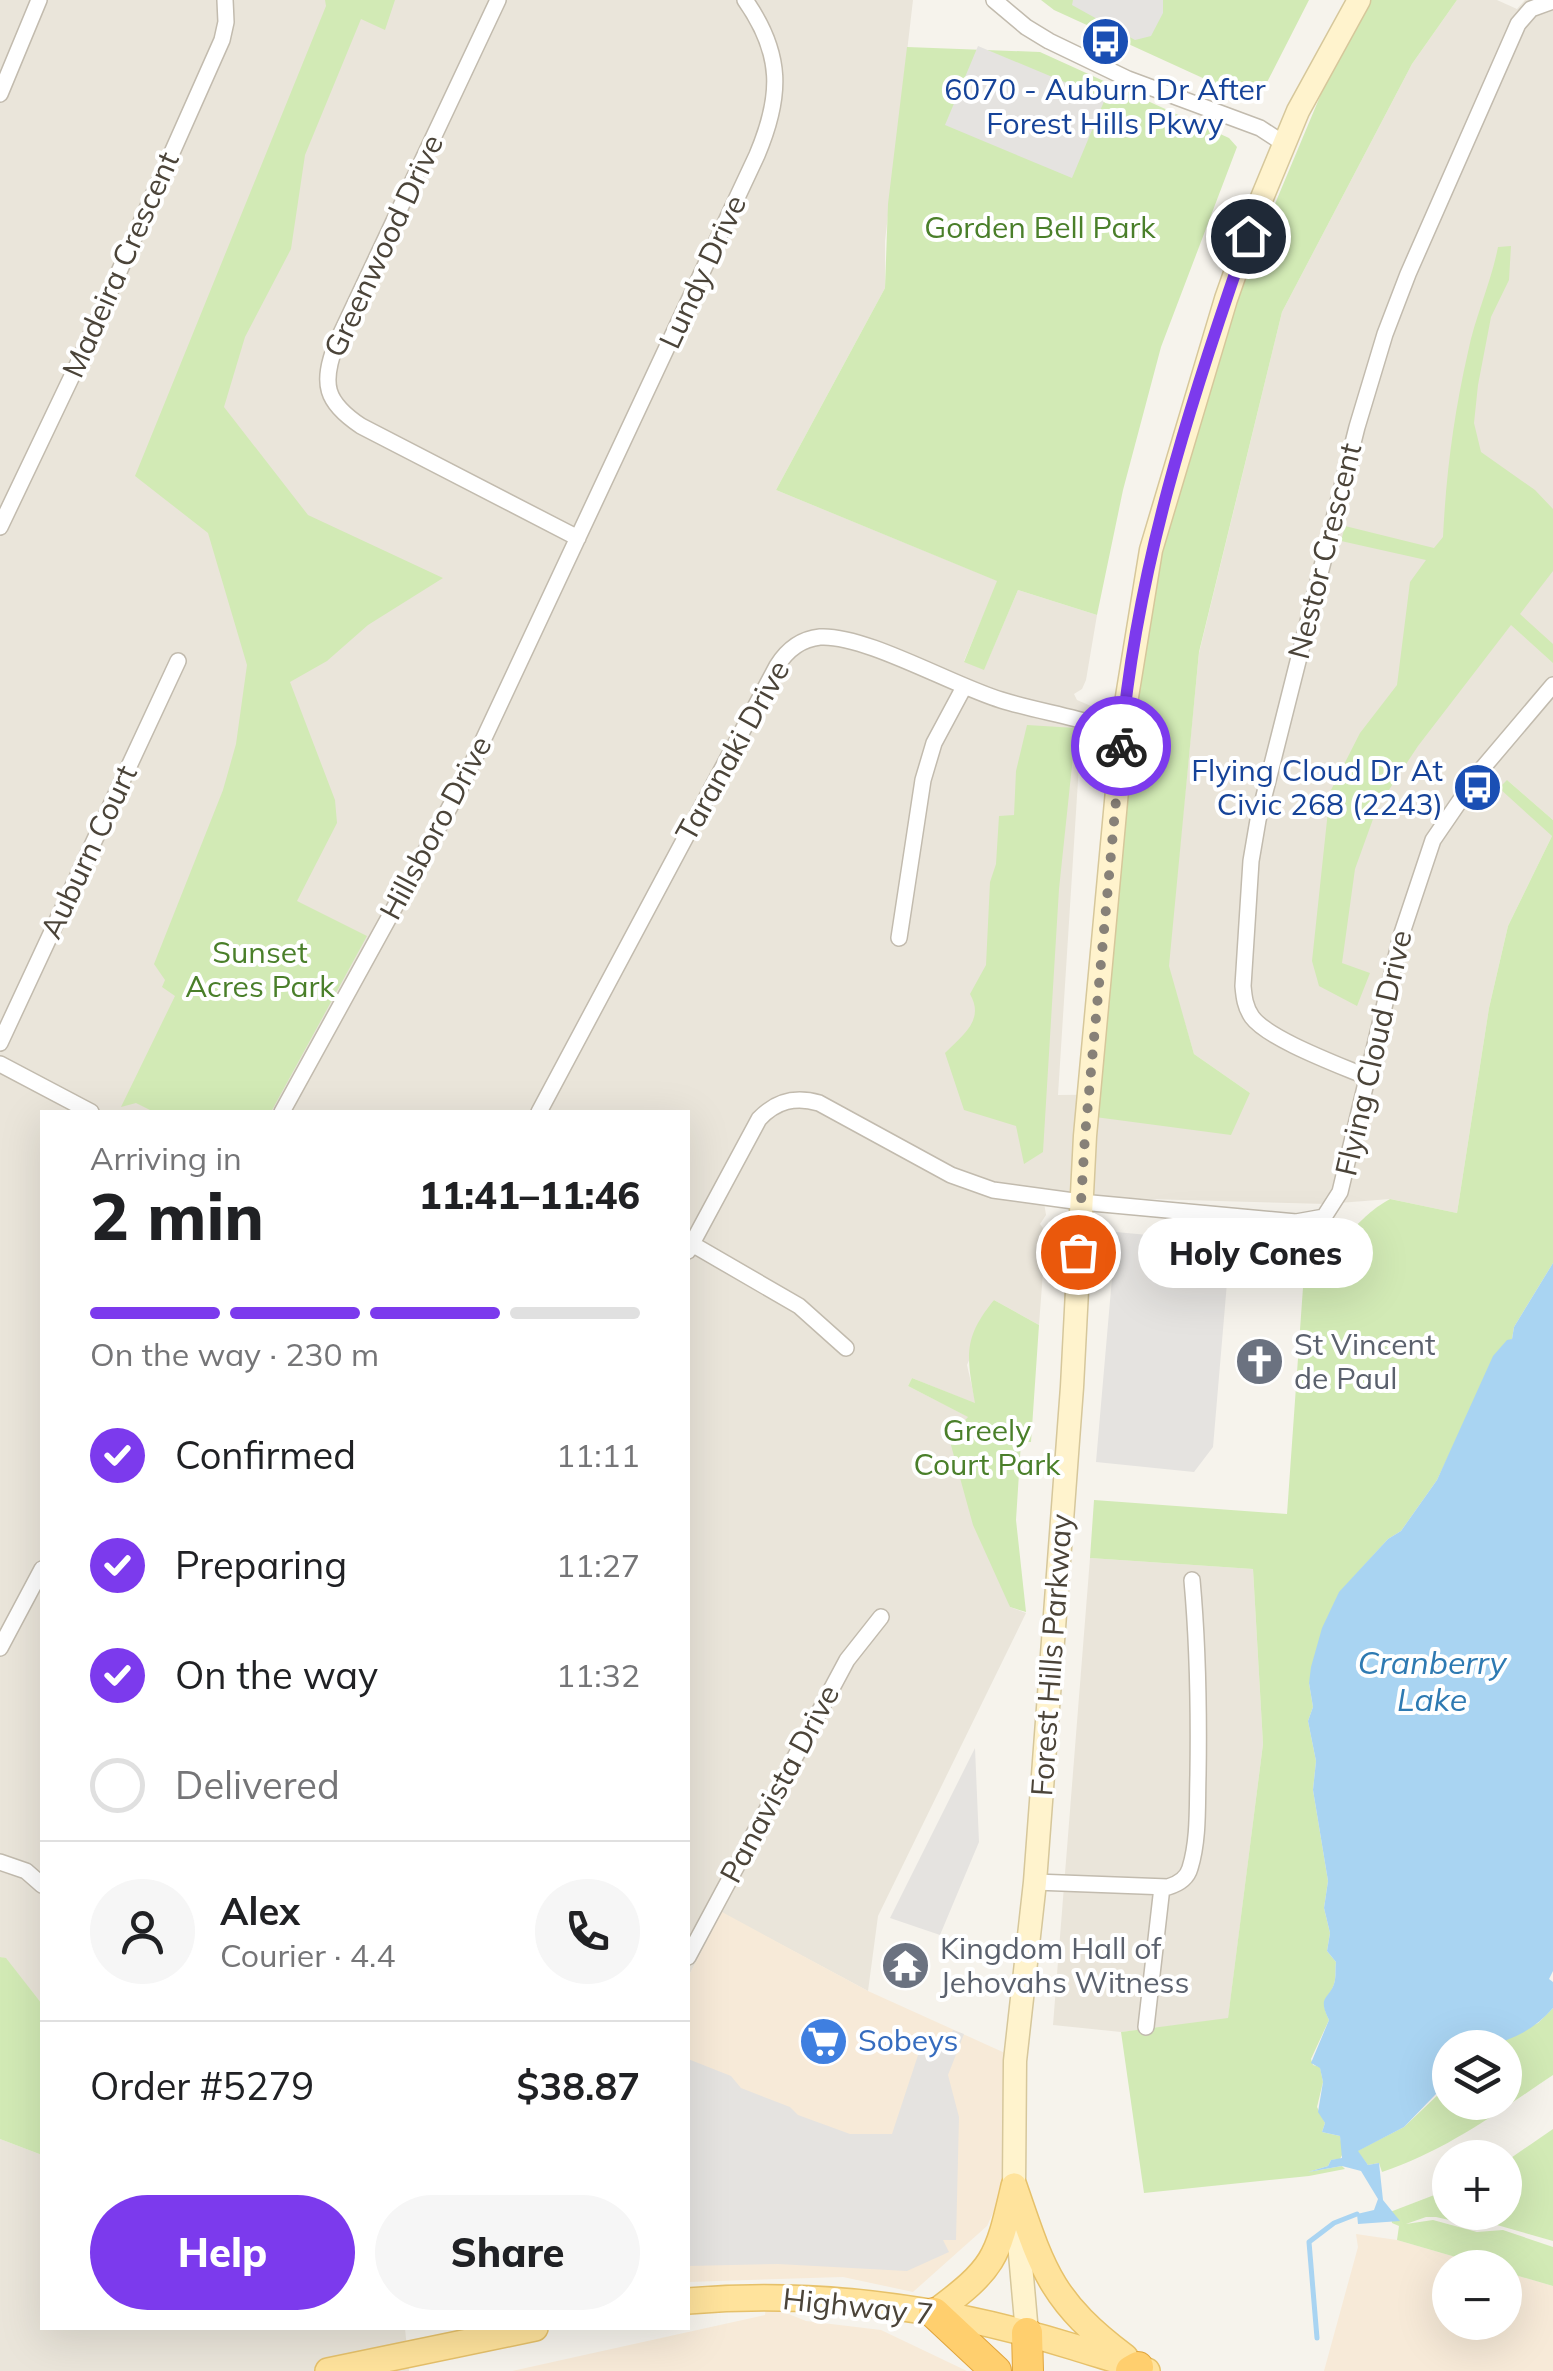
<!DOCTYPE html>
<meta charset="utf-8">
<style>
body{margin:0;font-family:Mulish,sans-serif;background:#f6f6f6;color:#202124;height:100vh;display:flex;flex-direction:column;font-size:38px;white-space:nowrap}
*{box-sizing:border-box;margin:0}
p{font-size:32px;color:#757577}
.icon{flex:none;width:55px;height:55px;fill:none;stroke:currentColor;stroke-width:2;stroke-linecap:round;stroke-linejoin:round}
.map{position:relative;flex:1;overflow:hidden}
.panel{position:absolute;left:40px;top:1110px;width:650px;height:1220px;display:flex;flex-direction:column;background:#fff;border-radius:0px;box-shadow:0 10px 40px #0002}
.panel>*{flex:none}
.controls{position:absolute;left:1432px;top:2030px;display:grid;gap:20px}
.controls a{display:grid;place-items:center;width:90px;height:90px;border-radius:50%;background:#fff;box-shadow:0 10px 40px #0002;font-size:50px}
.pin{position:absolute;display:grid;place-items:center;width:85px;height:85px;color:#fff;margin:-42px;border:5px solid #fff;border-radius:50%;box-shadow:0 2px 10px #0007}
.courier{position:absolute;display:grid;place-items:center;width:100px;height:100px;margin:-50px;border:8px solid #7c3aed;border-radius:50%;background:#fff;color:#222;box-shadow:0 2px 12px #0007}
.bubble{position:absolute;height:70px;border-radius:35px;background:#fff;box-shadow:0 10px 40px #0002;font-size:32px;font-weight:800;line-height:70px;text-align:center}
.summary em{font-style:normal;font-weight:800}
.summary div{display:flex;flex-direction:column-reverse}
.summary{display:flex;align-items:center;justify-content:space-between;height:170px;padding:0 50px}
h1{font-size:65px;font-weight:800;line-height:75px}
.bar{display:grid;grid-template-columns:repeat(4,1fr);gap:15px 10px;align-content:center;height:120px;padding:0 50px}
.bar i{height:12px;border-radius:8px;background:#e0e0e0}
.bar .selected{background:#7c3aed}
.bar p{grid-column:span 4}
.line{display:flex;align-items:center;gap:25px;padding:0 50px;border-top:2px solid #e0e0e0}
.line div{flex:1}
.round{display:grid;place-items:center;flex:none;width:105px;height:105px;border-radius:52px;background:#f6f6f6}
ol{padding:0 50px;list-style:none}
li{display:flex;align-items:center;gap:30px;height:110px}
li p{margin-inline-start:auto}
li .icon{padding:10px;border-radius:50%;background:#7c3aed;color:#fff;stroke-width:4}
li:last-child{color:#757577}
li i{width:55px;height:55px;border:5px solid #e0e0e0;border-radius:50%}
.button{display:flex;gap:20px;margin-top:auto;padding:20px 50px}
.button a{flex:1;height:115px;border-radius:60px;background:#7c3aed;color:#fff;font-size:40px;font-weight:800;line-height:115px;text-align:center}
.button a+a{background:#f6f6f6;color:#202124}
.map>svg:first-child{display:block}
.residential{fill:#eae5da}
.commercial{fill:#f7ead8}
.green{fill:#d2eab5}
.parking{fill:#e5e3e0}
.water{fill:#a9d4f2}
.lines{fill:none;stroke-linecap:round;stroke-linejoin:round}
.stream{stroke:#a9d4f2;stroke-width:5}
.street-casing{stroke:#c2bbae;stroke-width:18}
.secondary-casing{stroke:#d6c79b;stroke-width:25}
.primary-casing{stroke:#e6c16a;stroke-width:28}
.highway-casing{stroke:#e0a43c;stroke-width:32}
.street{stroke:#fff;stroke-width:15}
.secondary{stroke:#fff3cd;stroke-width:22}
.primary{stroke:#ffe39c;stroke-width:25}
.highway{stroke:#ffcf6e;stroke-width:30}
.done{stroke:#878178;stroke-width:10;stroke-dasharray:0 18}
.route{stroke:#7c3aed;stroke-width:12}
.labels{text-anchor:middle;stroke-width:8;stroke-linejoin:round;paint-order:stroke}
.transit-label{font-size:30px;fill:#164399;stroke:#fff}
.park-label{font-size:30px;fill:#4a7f2a;stroke:#fff}
.street-label{font-size:30px;fill:#4b4439;stroke:#fff}
.worship-label{font-size:30px;fill:#5b616d;stroke:#fff;text-anchor:start}
.shop-label{font-size:30px;fill:#366cbe;stroke:#fff;text-anchor:start}
.water-label{font-size:32px;font-style:italic;fill:#2e7ab2;stroke:#fff}
</style>
<div class="map">
<svg width="1553" height="2371" viewBox="0 0 1553 2371">
<rect width="100%" height="100%" fill="#f6f3ec"/>
<path class="residential" d="M 0,0 L 913,0 L 885,241 L 885,288 L 776,490 L 998,581 L 964,661 L 980,668 L 984,669 L 1018,590 L 1097,615 L 1086,680 L 1082,689 L 1074,694 L 1077,700 L 1119,718 L 1085,725 L 1073,738 L 1080,749 L 1058,1095 L 1250,1093 L 1194,1054 L 1168,966 L 1199,653 L 1282,312 L 1412,64 L 1457,0 L 1497,0 L 1517,9 L 1525,0 L 1553,0 L 1553,820 L 1507,780 L 1552,836 L 1508,926 L 1489,1008 L 1457,1213 L 1390,1199 L 1326,1204 L 1043,1196 L 1046,1215 L 1040,1224 L 1046,1232 L 1039,1325 L 994,1300 L 967,1365 L 976,1404 L 912,1378 L 908,1386 L 969,1417 L 1010,1607 L 1026,1613 L 878,1916 L 868,1991 L 722,1913 L 688,1977 L 688,1112 L 42,1112 L 42,2004 L 6,1959 L 0,1957 Z
M 1090,1558 L 1253,1569 L 1263,1744 L 1228,2019 L 1121,2032 L 1053,2025 Z
M 0,2139 L 42,2155 L 42,2328 L 405,2328 L 409,2371 L 0,2371 Z"/>
<path class="commercial" d="M 722,1912 L 868,1991 L 1016,2058 L 1009,2178 L 987,2226 L 913,2292 L 843,2277 L 688,2282 L 688,1977 Z
M 1356,2234 L 1397,2240 L 1490,2267 L 1450,2268 L 1450,2322 L 1505,2322 L 1505,2272 L 1553,2286 L 1553,2371 L 1324,2371 L 1358,2247 Z
M 766,2305 L 806,2321 L 881,2330 L 967,2371 L 512,2371 L 765,2315 Z"/>
<path class="green" d="M 325,0 L 395,0 L 385,30 L 361,19 L 305,155 L 291,249 L 245,337 L 224,407 L 308,515 L 443,578 L 368,625 L 327,661 L 290,682 L 335,800 L 337,823 L 297,901 L 367,936 L 271,1112 L 154,1112 L 136,1103 L 121,1107 L 175,996 L 162,987 L 165,980 L 154,964 L 223,790 L 236,744 L 247,665 L 208,533 L 135,476 L 326,6 Z
M 1041,0 L 1309,0 L 1260,96 L 1253,101 L 1054,10 Z
M 1368,0 L 1457,0 L 1412,64 L 1282,312 L 1199,652 L 1169,966 L 1194,1054 L 1250,1093 L 1231,1135 L 1095,1117 L 1120,809 L 1150,580 L 1208,364 L 1339,51 Z
M 907,47 L 1040,52 L 1229,138 L 1237,147 L 1161,347 L 1123,490 L 1097,615 L 1018,590 L 984,670 L 964,662 L 997,581 L 776,490 L 885,288 L 888,204 Z
M 1511,246 L 1509,280 L 1491,317 L 1478,385 L 1474,423 L 1481,452 L 1535,490 L 1553,509 L 1553,571 L 1520,614 L 1553,644 L 1553,663 L 1511,625 L 1418,746 L 1377,808 L 1355,869 L 1342,963 L 1370,973 L 1357,1006 L 1319,986 L 1312,961 L 1330,792 L 1360,733 L 1397,685 L 1410,582 L 1426,560 L 1341,541 L 1345,526 L 1434,548 L 1443,537 C 1446,474 1454,413 1468,352 C 1475,317 1491,283 1498,247 Z
M 1027,725 L 1076,728 L 1059,889 L 1043,1152 L 1024,1164 L 1016,1126 L 964,1110 L 945,1053 C 963,1035 985,1020 970,994 L 986,965 L 990,882 L 996,864 L 999,816 L 1014,815 L 1016,771 Z
M 1507,780 L 1553,820 L 1553,1263 L 1514,1327 L 1512,1339 L 1499,1350 L 1437,1480 L 1401,1531 L 1388,1539 L 1339,1593 L 1309,1683 L 1313,1707 L 1308,1721 L 1316,1761 L 1313,1790 L 1328,1881 L 1324,1908 L 1330,1933 L 1327,1951 L 1336,1962 C 1335,1968 1336,1974 1335,1980 C 1331,2001 1317,1994 1329,2020 L 1311,2059 L 1313,2065 L 1320,2067 L 1323,2082 L 1317,2107 L 1325,2123 L 1322,2132 L 1340,2136 L 1343,2153 L 1340,2159 L 1331,2160 L 1328,2166 L 1308,2172 L 1342,2166 L 1345,2169 L 1309,2176 L 1144,2193 L 1121,2032 L 1228,2018 L 1263,1744 L 1253,1569 L 1090,1558 L 1094,1500 L 1287,1514 L 1306,1245 C 1357,1241 1352,1220 1390,1199 L 1457,1213 L 1489,1008 L 1508,926 L 1552,836 L 1499,788 Z
M 994,1300 L 1039,1325 L 1031,1442 L 1021,1442 L 1016,1520 L 1026,1612 L 1010,1607 L 973,1525 L 949,1438 L 968,1417 L 908,1386 L 912,1378 L 975,1403 C 967,1357 962,1339 994,1300 Z
M 0,1957 L 6,1958 L 42,2004 L 42,2155 L 0,2139 Z
M 1553,2008 L 1553,2075 C 1498,2112 1446,2151 1382,2172 L 1379,2163 L 1368,2165 L 1357,2151 L 1404,2127 L 1442,2091 L 1450,2093 L 1450,2102 L 1505,2102 L 1505,2048 L 1485,2047 L 1538,2023 Z
M 1553,2129 L 1553,2241 L 1497,2225 L 1471,2225 L 1436,2217 L 1426,2217 L 1406,2224 L 1433,2220 L 1477,2232 L 1503,2230 L 1553,2247 L 1553,2286 L 1505,2272 L 1505,2268 L 1490,2267 L 1397,2240 L 1399,2226 L 1392,2223 L 1390,2212 L 1450,2189 L 1450,2212 L 1505,2212 L 1505,2162 Z"/>
<path class="parking" d="M 1073,0 L 1163,0 L 1163,13 L 1151,36 L 1135,40 L 1072,5 Z
M 978,46 L 1105,99 L 1072,178 L 945,125 Z
M 1182,1219 L 1232,1224 L 1213,1447 L 1194,1472 L 1096,1462 L 1116,1232 L 1180,1238 Z
M 975,1748 L 979,1842 L 940,1935 L 890,1918 Z
M 953,2030 L 964,2034 L 948,2075 L 959,2117 L 956,2240 L 943,2240 L 949,2252 L 907,2271 L 778,2264 L 688,2266 L 688,2059 L 731,2076 L 741,2088 L 790,2107 L 798,2115 L 850,2134 L 892,2134 L 924,2037 L 947,2045 Z"/>
<path class="water" d="M 1553,1263 L 1553,1971 L 1549,1979 L 1553,1982 L 1553,2008 C 1525,2040 1491,2048 1450,2048 L 1450,2093 L 1436,2094 L 1404,2127 L 1358,2151 L 1368,2165 L 1379,2163 L 1383,2200 L 1400,2221 L 1358,2224 L 1357,2214 L 1374,2210 L 1378,2199 L 1361,2171 L 1342,2166 L 1308,2172 L 1328,2166 L 1331,2160 L 1342,2158 L 1340,2136 L 1322,2132 L 1325,2123 L 1318,2112 L 1323,2082 L 1320,2068 L 1311,2063 L 1329,2020 C 1316,1994 1331,2000 1335,1980 C 1336,1974 1335,1968 1336,1962 L 1327,1951 L 1330,1933 L 1324,1908 L 1328,1881 L 1313,1790 L 1316,1761 L 1308,1721 L 1313,1707 L 1309,1683 L 1311,1667 L 1322,1628 L 1339,1592 L 1388,1539 L 1401,1531 L 1437,1480 L 1493,1356 L 1507,1340 L 1512,1339 L 1514,1327 Z"/>
<g class="lines">
<path class="stream" d="M 1317,2338 L 1309,2242 L 1334,2223 L 1357,2214"/>
<defs>
<path id="street" d="M 498,0 L 336,344 C 321,384 325,402 361,426 L 578,538
M 994,0 L 1026,27 L 1049,41 L 1128,79 L 1260,128 L 1286,145
M 0,94 L 39,0
M 0,527 L 82,355 L 222,40 L 226,22 L 225,0
M 899,938 L 923,780 L 934,743 L 964,687
M 0,1043 L 178,661
M 0,1064 L 91,1112
M 1367,1077 C 1339,1065 1268,1039 1252,1017 C 1245,1007 1244,997 1243,986 L 1251,861 L 1258,820 L 1357,427 L 1385,334 L 1408,274 L 1518,24 L 1531,9 L 1553,1
M 282,1112 L 463,783 L 757,155 C 782,96 783,54 745,0
M 539,1112 L 777,666 C 787,650 801,639 820,637 C 864,634 954,686 1001,700 C 1033,710 1066,715 1098,725 L 1124,715
M 692,1244 L 799,1306 L 846,1348
M 688,1251 L 759,1119 C 776,1101 795,1096 819,1103 L 951,1175 L 993,1190 L 1081,1202 L 1296,1222 L 1324,1217 L 1340,1192 L 1401,936 L 1433,840 L 1481,770 L 1553,685
M 0,1648 L 42,1569
M 0,1862 L 26,1871 L 42,1885
M 1035,1882 L 1168,1887 C 1178,1884 1187,1879 1190,1868 C 1199,1839 1197,1805 1198,1775 C 1199,1709 1198,1646 1192,1580
M 688,1957 L 847,1660 L 881,1617
M 1146,2027 L 1162,1887"/>
<path id="secondary" d="M 1027,2333 L 1014,2186 L 1015,2061 L 1035,1882 L 1072,1387 L 1085,1136 L 1124,715 L 1151,550 L 1226,299 L 1259,205 L 1298,111 L 1359,0"/>
<path id="primary" d="M 1014,2186 C 1043,2271 1051,2301 1125,2357
M 688,2301 C 819,2290 948,2308 1074,2347 C 1098,2355 1124,2361 1147,2371
M 934,2313 C 996,2267 997,2259 1014,2186
M 328,2371 L 535,2328"/>
<path id="highway" d="M 934,2313 L 996,2371
M 1027,2333 L 1028,2371
M 1131,2371 L 1138,2367"/>
</defs>
<use href="#street" class="street-casing"/>
<use href="#secondary" class="secondary-casing"/>
<use href="#primary" class="primary-casing"/>
<use href="#highway" class="highway-casing"/>
<use href="#street" class="street"/>
<use href="#secondary" class="secondary"/>
<use href="#primary" class="primary"/>
<use href="#highway" class="highway"/>
</g>
<g class="lines">
<path class="done" d="M 1078,1252 L 1085,1136 L 1121,746"/>
<path class="route" d="M 1121,746 C 1136,570 1190,402 1248,236"/>
</g>
<defs>
<symbol id="bus-disc" viewBox="-11 -11 22 22"><circle r="9.5" fill="#1a4fb4" stroke="#fff"/><path d="M-5-6H5V4H4V6H2V4H-2V6H-4V4H-5ZM-3.5-4V0h7V-4ZM-3.5 1.2v1.5H-2V1.2ZM2 1.2v1.5H3.5V1.2Z" fill="#fff"/></symbol>
<symbol id="church-disc" viewBox="-11 -11 22 22"><circle r="9.5" fill="#6b7280" stroke="#fff"/><path d="M-1.2-6h2.4v3.5h3.3v2.4h-3.3V6h-2.4V-.1h-3.3v-2.4h3.3Z" fill="#fff"/></symbol>
<symbol id="temple-disc" viewBox="-11 -11 22 22"><circle r="9.5" fill="#6b7280" stroke="#fff"/><path d="M0-6L5-2H3V0L6.5 2.5H4V6H1.5V3h-3V6H-4V2.5H-6.5L-3 0V-2H-5Z" fill="#fff"/></symbol>
<symbol id="supermarket-disc" viewBox="-11 -11 22 22"><circle r="9.5" fill="#3f7fe0" stroke="#fff"/><path d="M-6-5.5h2.5l.6 2H6L4.5 2H-2.5L-4.4-4H-6ZM-1.5 3.2a1.3 1.3 0 1 0 .1 0ZM3 3.2a1.3 1.3 0 1 0 .1 0Z" fill="#fff"/></symbol>
</defs>
<g fill-rule="evenodd">
<use href="#bus-disc" x="1078" y="14" width="55" height="55"/>
<use href="#bus-disc" x="1450" y="760" width="55" height="55"/>
<use href="#church-disc" x="1232" y="1334" width="55" height="55"/>
<use href="#temple-disc" x="878" y="1938" width="55" height="55"/>
<use href="#supermarket-disc" x="796" y="2014" width="55" height="55"/>
</g>
<g class="labels">
<g class="transit-label">
<text x="1105" y="100">6070 - Auburn Dr After<tspan x="1105" dy="34">Forest Hills Pkwy</tspan></text>
<text x="1443" y="781" text-anchor="end">Flying Cloud Dr At<tspan x="1443" dy="34">Civic 268 (2243)</tspan></text>
</g>
<g class="park-label">
<text x="1040" y="238">Gorden Bell Park</text>
<text x="260" y="963">Sunset<tspan x="260" dy="34">Acres Park</tspan></text>
<text x="987" y="1441">Greely<tspan x="987" dy="34">Court Park</tspan></text>
</g>
<g class="street-label">
<text transform="translate(384 246) rotate(-65)" y="10">Greenwood Drive</text>
<text transform="translate(121 265) rotate(-66)" y="10">Madeira Crescent</text>
<text transform="translate(703 272) rotate(-65)" y="10">Lundy Drive</text>
<text transform="translate(1325 551) rotate(-76)" y="10">Nestor Crescent</text>
<text transform="translate(733 751) rotate(-61)" y="10">Taranaki Drive</text>
<text transform="translate(436 828) rotate(-62)" y="10">Hillsboro Drive</text>
<text transform="translate(89 852) rotate(-65)" y="10">Auburn Court</text>
<text transform="translate(1374 1053) rotate(-77)" y="10">Flying Cloud Drive</text>
<text transform="translate(1052 1655) rotate(-86)" y="10">Forest Hills Parkway</text>
<text transform="translate(780 1784) rotate(-62)" y="10">Panavista Drive</text>
<text transform="translate(858 2307) rotate(6)" y="10">Highway 7</text>
</g>
<g class="worship-label">
<text x="1294" y="1355">St Vincent<tspan x="1294" dy="34">de Paul</tspan></text>
<text x="940" y="1959">Kingdom Hall of<tspan x="940" dy="34">Jehovahs Witness</tspan></text>
</g>
<g class="shop-label">
<text x="858" y="2051">Sobeys</text>
</g>
<g class="water-label">
<text x="1432" y="1674">Cranberry<tspan x="1432" dy="37">Lake</tspan></text>
</g>
</g>
</svg>
<div class="controls">
<a><svg class="icon" aria-label="layers" viewBox="0 0 24 24"><path d="M12 4l9 5-9 5-9-5zM3 14l9 5 9-5"/></svg></a>
<a>+</a>
<a>−</a>
</div>
<div class="pin" style="left:1078px;top:1252px;background:#ea580c"><svg class="icon" aria-label="bag" viewBox="0 0 24 24"><path d="M5 8h14l-1 12H6zM9 8a3 3 0 0 1 6 0"/></svg></div>
<div class="pin" style="left:1248px;top:236px;background:#1f2937"><svg class="icon" aria-label="home" viewBox="0 0 24 24"><path d="M3 11l9-7 9 7M6 9v11h12V9"/></svg></div>
<div class="courier" style="left:1121px;top:746px"><svg class="icon" aria-label="bike" viewBox="0 0 24 24"><circle cx="6" cy="16" r="4"/><circle cx="18" cy="16" r="4"/><path d="M6 16l4-8h5l3 8M10 8l3 8H6M13 5h3"/></svg></div>
<div class="bubble" style="left:1138px;top:1218px;width:235px">Holy Cones</div>
<section class="panel">
<div class="summary"><div><h1>2 min</h1><p>Arriving in</p></div><em>11:41–11:46</em></div>
<div class="bar"><i class="selected"></i><i class="selected"></i><i class="selected"></i><i></i><p>On the way · 230 m</p></div>
<ol>
<li><svg class="icon" aria-label="check" viewBox="0 0 24 24"><path d="M5 12l5 5 9-10"/></svg>Confirmed<p>11:11</p></li>
<li><svg class="icon" aria-label="check" viewBox="0 0 24 24"><path d="M5 12l5 5 9-10"/></svg>Preparing<p>11:27</p></li>
<li><svg class="icon" aria-label="check" viewBox="0 0 24 24"><path d="M5 12l5 5 9-10"/></svg>On the way<p>11:32</p></li>
<li><i></i>Delivered</li>
</ol>
<div class="line" style="height:180px"><a class="round"><svg class="icon" aria-label="person" viewBox="0 0 24 24"><circle cx="12" cy="8" r="4"/><path d="M4 21q1-7 8-7t8 7"/></svg></a><div><b>Alex</b><p>Courier · 4.4</p></div><a class="round"><svg class="icon" aria-label="phone" viewBox="0 0 24 24"><path d="M5 4h4l2 5-3 2q2 4 5 5l2-3 5 2v4C11 20 4 13 5 4z"/></svg></a></div>
<div class="line" style="height:130px"><div>Order #5279</div><b>$38.87</b></div>
<div class="button"><a>Help</a><a>Share</a></div>
</section>
</div>
